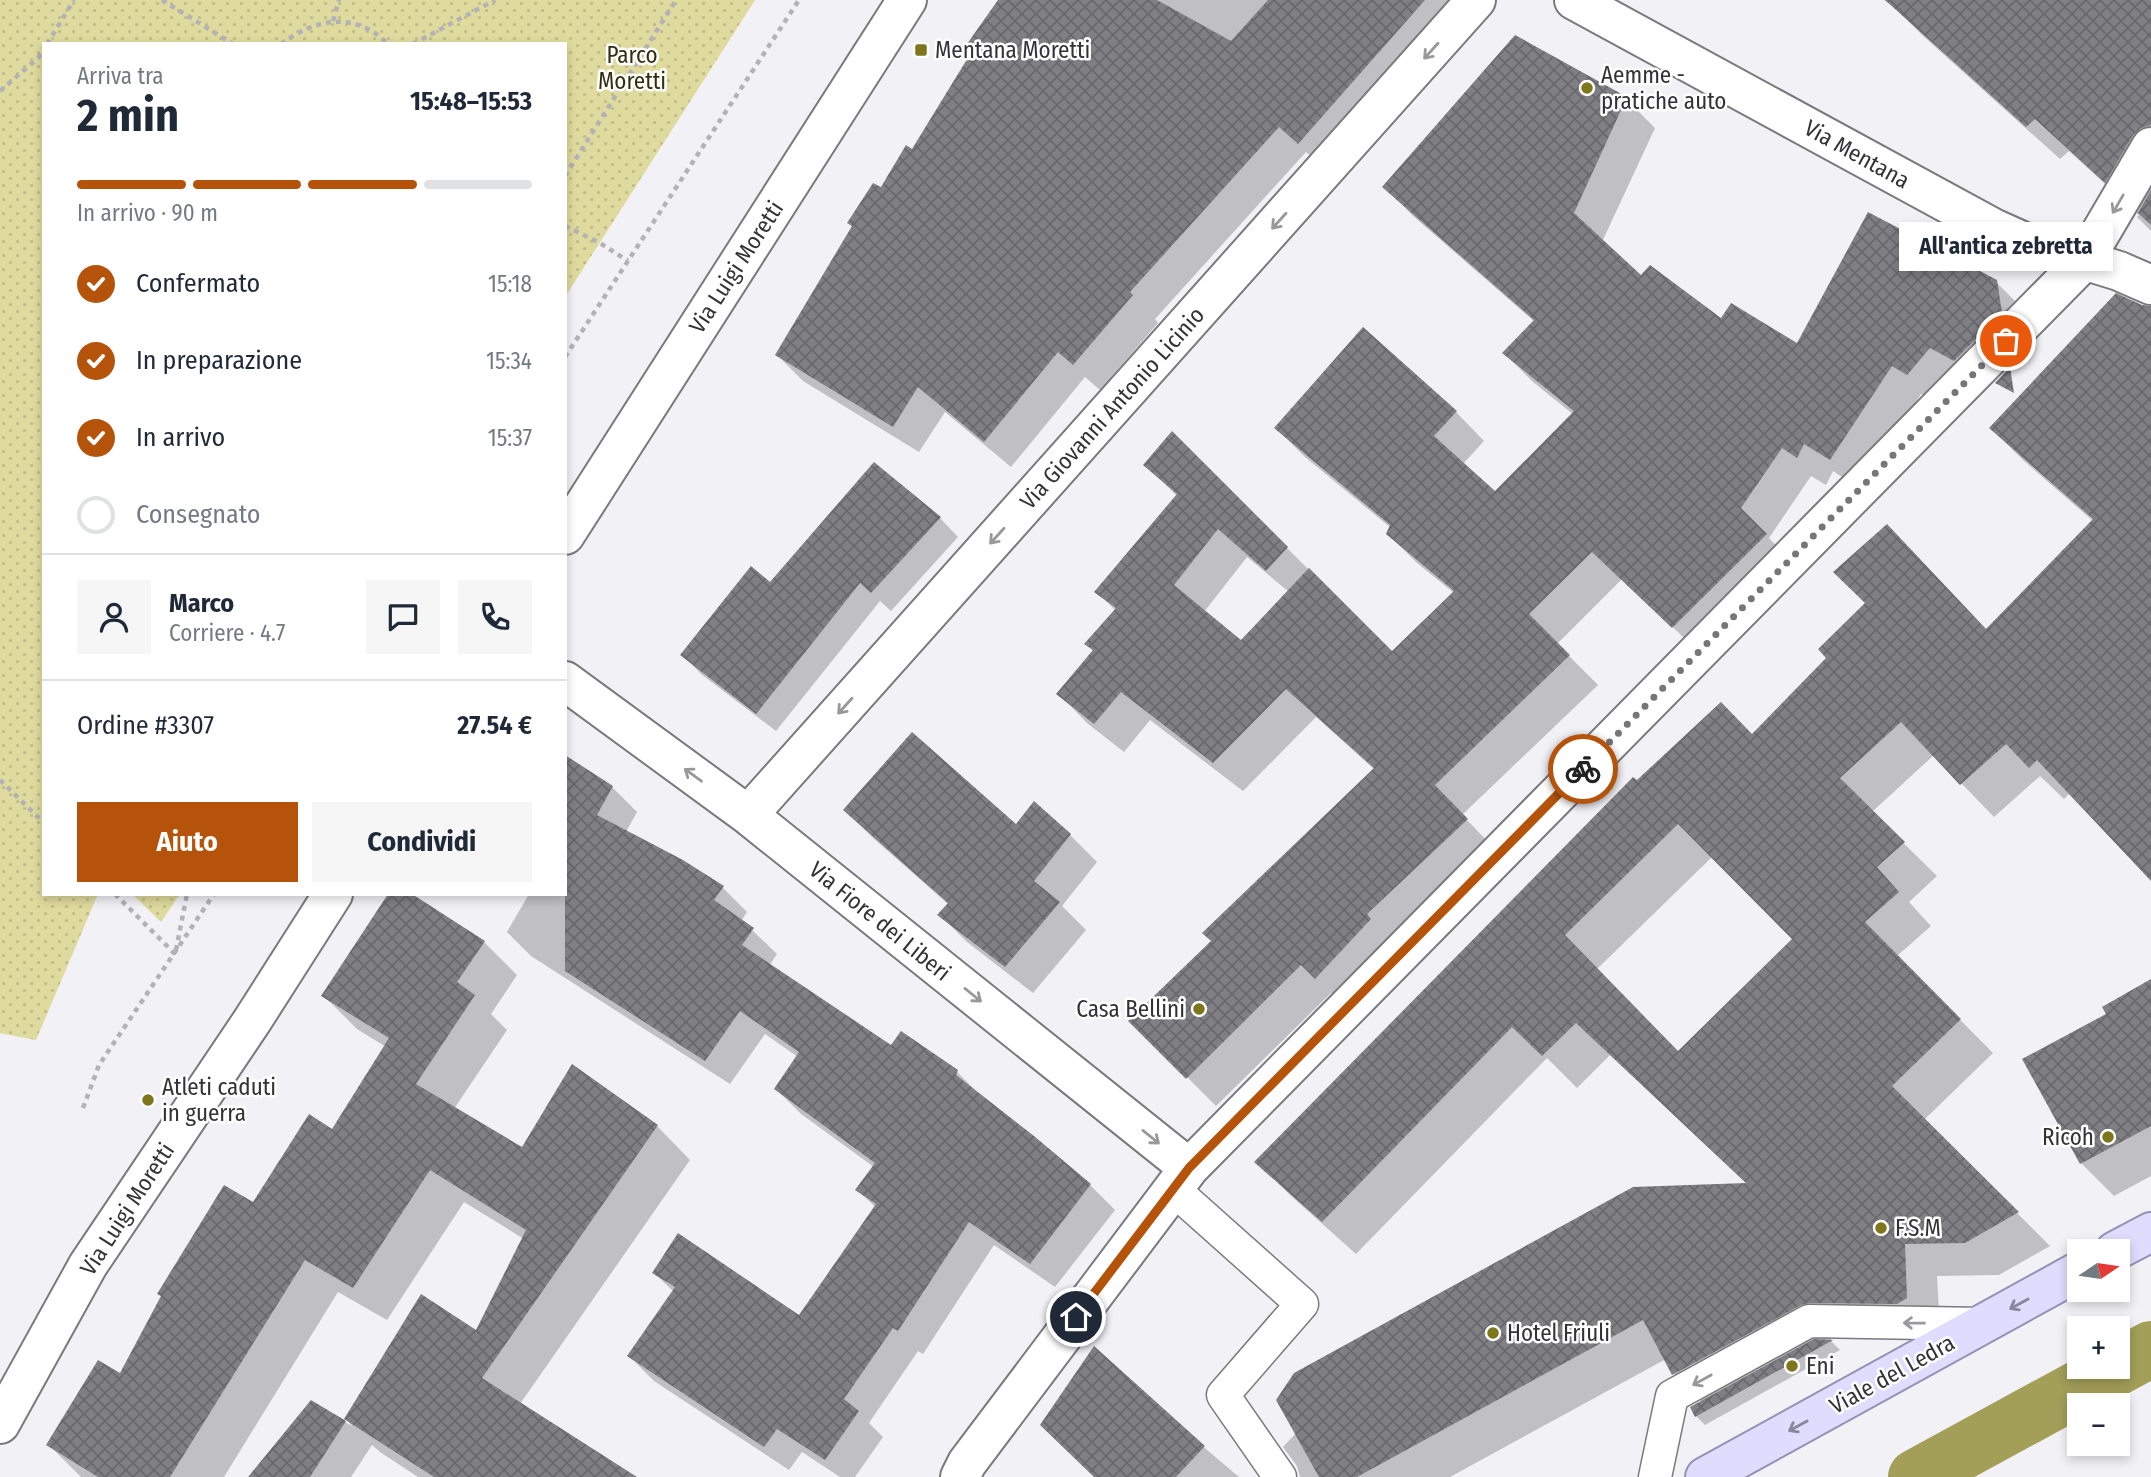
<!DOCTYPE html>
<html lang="it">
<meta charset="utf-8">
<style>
body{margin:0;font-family:"Fira Sans Condensed",sans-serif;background:#f6f6f7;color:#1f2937;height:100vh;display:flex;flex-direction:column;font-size:26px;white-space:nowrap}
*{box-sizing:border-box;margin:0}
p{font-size:23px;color:#747a83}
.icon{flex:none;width:38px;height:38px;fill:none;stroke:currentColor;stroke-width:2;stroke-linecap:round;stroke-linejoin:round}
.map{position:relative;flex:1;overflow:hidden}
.side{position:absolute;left:42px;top:42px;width:525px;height:854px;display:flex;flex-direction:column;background:#fff;border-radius:0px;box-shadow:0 4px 10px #0003}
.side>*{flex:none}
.needle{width:46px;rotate:77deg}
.controls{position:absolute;left:2067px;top:1239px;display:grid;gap:14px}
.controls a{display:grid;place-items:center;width:63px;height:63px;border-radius:0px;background:#fff;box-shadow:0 4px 10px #0003;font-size:35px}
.pin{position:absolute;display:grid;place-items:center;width:60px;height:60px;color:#fff;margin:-30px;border:4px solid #fff;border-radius:50%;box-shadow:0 2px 7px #0007}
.courier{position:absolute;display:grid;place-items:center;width:70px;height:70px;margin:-35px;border:5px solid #b45309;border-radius:50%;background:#fff;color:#222;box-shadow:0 2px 9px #0007}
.bubble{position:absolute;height:49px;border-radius:0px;background:#fff;box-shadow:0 4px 10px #0003;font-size:23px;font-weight:700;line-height:49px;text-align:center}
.overview em{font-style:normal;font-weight:700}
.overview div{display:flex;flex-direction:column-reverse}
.overview{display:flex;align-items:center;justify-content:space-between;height:119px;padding:0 35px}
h1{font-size:46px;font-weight:700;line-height:52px}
.bar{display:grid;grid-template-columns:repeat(4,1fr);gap:10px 7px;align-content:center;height:84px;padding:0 35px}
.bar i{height:9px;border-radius:5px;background:#e0e1e3}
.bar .active{background:#b45309}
.bar p{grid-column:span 4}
.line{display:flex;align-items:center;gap:18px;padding:0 35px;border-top:2px solid #e0e1e3}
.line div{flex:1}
.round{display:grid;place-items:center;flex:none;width:74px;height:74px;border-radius:0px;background:#f6f6f7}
ol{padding:0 35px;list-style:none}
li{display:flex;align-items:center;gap:21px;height:77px}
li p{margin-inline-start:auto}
li .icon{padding:7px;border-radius:50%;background:#b45309;color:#fff;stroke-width:4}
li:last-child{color:#747a83}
li i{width:38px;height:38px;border:4px solid #e0e1e3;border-radius:50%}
.action{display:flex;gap:14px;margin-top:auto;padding:14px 35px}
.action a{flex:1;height:80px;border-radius:0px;background:#b45309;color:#fff;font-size:28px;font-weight:700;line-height:80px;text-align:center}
.action a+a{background:#f6f6f7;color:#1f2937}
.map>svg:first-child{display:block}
.park{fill:url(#park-dots)}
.shadow{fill:#0003;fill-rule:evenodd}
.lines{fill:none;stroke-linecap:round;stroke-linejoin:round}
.canal{stroke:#a39e58;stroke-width:56}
.building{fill:url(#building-cross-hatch);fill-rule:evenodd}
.lane-casing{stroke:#7a797e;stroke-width:35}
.street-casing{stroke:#7a797e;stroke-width:42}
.secondary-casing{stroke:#7a797e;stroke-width:42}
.primary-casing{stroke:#9591b6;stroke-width:42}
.path{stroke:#b3b3b7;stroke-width:4.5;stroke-dasharray:5 5;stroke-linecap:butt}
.lane{stroke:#fff;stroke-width:32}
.street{stroke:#fff;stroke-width:38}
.secondary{stroke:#fff;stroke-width:38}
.primary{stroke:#dfdcfd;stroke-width:38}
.oneway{stroke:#99989a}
.oneway2{stroke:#898799}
.done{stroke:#767579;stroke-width:7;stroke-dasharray:0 12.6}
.route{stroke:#b45309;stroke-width:9}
.poi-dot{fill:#7e761a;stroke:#fff;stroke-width:2.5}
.labels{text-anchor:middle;stroke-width:5;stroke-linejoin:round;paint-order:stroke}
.poi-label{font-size:23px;fill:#333235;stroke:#fff;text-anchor:start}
.park-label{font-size:23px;fill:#322f0f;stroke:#fff}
.street-label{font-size:23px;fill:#333235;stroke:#fff}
</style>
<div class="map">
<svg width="2151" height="1477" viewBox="0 0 2151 1477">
<defs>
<pattern id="park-dots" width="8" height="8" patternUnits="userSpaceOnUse" patternTransform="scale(1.75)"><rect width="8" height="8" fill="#dfda9d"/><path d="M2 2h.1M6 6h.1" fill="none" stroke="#c0bc88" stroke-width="1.8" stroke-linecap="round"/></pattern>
<pattern id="building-cross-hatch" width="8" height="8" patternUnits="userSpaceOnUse" patternTransform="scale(1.75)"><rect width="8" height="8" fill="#807f84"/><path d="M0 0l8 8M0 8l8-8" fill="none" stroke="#69696d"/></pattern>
</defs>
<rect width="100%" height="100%" fill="#f1f1f6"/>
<path class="park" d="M 0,0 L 755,0 L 565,297 L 565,44 L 44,44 L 44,894 L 98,894 L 36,1040 L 0,1033 Z
M 132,894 L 180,894 L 161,922 Z"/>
<path class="shadow" d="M 1015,0 L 1455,0 L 1325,169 L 1306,152 L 1155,319 L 1158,323 L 1100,390 L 1085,377 L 1011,467 L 945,412 L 919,452 L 803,381 L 777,355 L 882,189 L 912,151 Z
M 1884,0 L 2151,0 L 2151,231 L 2137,217 L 2139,215 L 2069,151 L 2060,159 L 1922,35 L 1893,6 Z
M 1516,37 L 1626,99 L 1655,128 L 1602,242 L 1641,278 L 1721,320 L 1798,345 L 1996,282 L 2025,311 L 1937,402 L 1921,394 L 1859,488 L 1833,471 L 1826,485 L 1811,476 L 1769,538 L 1794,564 L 1702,655 L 1622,579 L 1557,644 L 1598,685 L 1462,815 L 1495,849 L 1345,1007 L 1331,993 L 1216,1106 L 1131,1021 L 1213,941 L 1375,770 L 1316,717 L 1243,791 L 1150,720 L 1124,752 L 1087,723 L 1059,694 L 1094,652 L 1087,644 L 1116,611 L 1097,592 L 1178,497 L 1146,465 L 1172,433 L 1392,653 L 1454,593 L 1417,563 L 1388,534 L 1391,528 L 1305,457 L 1276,428 L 1456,412 L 1484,441 L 1463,464 L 1495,493 L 1574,415 L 1533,382 L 1504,353 L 1535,322 L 1413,216 L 1385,187 ZM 1247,557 L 1289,592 L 1241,642 L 1204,612 Z
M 2142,307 L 2151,308 L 2151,879 L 2070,793 L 2064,799 L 2040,776 L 1994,817 L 1934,755 L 1872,812 L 1937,876 L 1909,902 L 1931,926 L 1897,956 L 1993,1053 L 1924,1120 L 2050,1246 L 1999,1275 L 1937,1276 L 1940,1331 L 1843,1335 L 1834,1337 L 1830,1340 L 1840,1350 L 1705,1425 L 1696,1416 L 1702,1402 L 1674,1374 L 1666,1359 L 1450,1477 L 1300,1477 L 1297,1466 L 1283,1447 L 1296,1433 L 1748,1185 L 1610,1055 L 1577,1088 L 1547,1058 L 1356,1254 L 1290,1195 L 1257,1162 L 1637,782 L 1752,735 L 1987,631 L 2093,521 L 2024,461 L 1991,428 ZM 1713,856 L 1795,939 L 1678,1053 L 1596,970 Z
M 875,465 L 940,518 L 958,537 L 891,611 L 880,601 L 776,731 L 701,674 L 683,655 L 771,584 Z
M 565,757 L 612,787 L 637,812 L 626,832 L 722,887 L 747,912 L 741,921 L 752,930 L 777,954 L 769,966 L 891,1048 L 957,1072 L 982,1097 L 1090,1185 L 1115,1210 L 1055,1287 L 994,1245 L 923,1354 L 918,1351 L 869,1423 L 883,1437 L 855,1477 L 840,1477 L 802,1452 L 789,1470 L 654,1381 L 629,1356 L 674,1292 L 654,1273 L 800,1317 L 876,1208 L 858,1190 L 874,1167 L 801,1114 L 776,1089 L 798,1057 L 765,1034 L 730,1084 L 531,956 L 507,932 L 529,894 L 565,894 Z
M 845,810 L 1016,826 L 1070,835 L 1097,862 L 1062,906 L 1086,930 L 1033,993 L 967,942 L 940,915 L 949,905 L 872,837 Z
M 484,942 L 517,975 L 491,1014 L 507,1030 L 454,1109 L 522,1149 L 573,1067 L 657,1126 L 690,1160 L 520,1404 L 634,1477 L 418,1477 L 380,1452 L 372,1445 L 351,1477 L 250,1477 L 311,1403 L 352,1426 L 346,1419 L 476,1332 L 524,1239 L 464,1202 L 387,1320 L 338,1292 L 224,1477 L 81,1477 L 48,1444 L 121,1375 L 254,1205 L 332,1131 L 386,1047 L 357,1029 L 324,996 Z
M 2151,981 L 2151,1176 L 2114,1196 L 2081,1163 L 2108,1014 Z
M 1147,1399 L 1239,1477 L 1095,1477 Z"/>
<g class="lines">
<path class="canal" d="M 1916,1477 L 2151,1349"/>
</g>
<path class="building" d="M 998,0 L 1157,0 L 1231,41 L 1268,0 L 1425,0 L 1298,144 L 1279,127 L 1130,292 L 1133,295 L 1073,365 L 1058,352 L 984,442 L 918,387 L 893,427 L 775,355 L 852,226 L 847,223 L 873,183 L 881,187 L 906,145 L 912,149 L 969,56 L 962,51 Z
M 1885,0 L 2151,0 L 2151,125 L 2141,128 L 2133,135 L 2105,183 L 2035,119 L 2026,127 Z
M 1515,35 L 1627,97 L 1574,213 L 1641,275 L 1650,265 L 1721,318 L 1731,303 L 1797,343 L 1868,212 L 1997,280 L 2002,313 L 1954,361 L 1930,348 L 1907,375 L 1892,366 L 1830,460 L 1804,444 L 1797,458 L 1782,448 L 1741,508 L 1767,534 L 1672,628 L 1592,552 L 1529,614 L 1570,655 L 1435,785 L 1468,819 L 1367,914 L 1371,919 L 1315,979 L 1301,965 L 1186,1079 L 1128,1021 L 1211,941 L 1202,933 L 1374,768 L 1286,689 L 1213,763 L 1121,692 L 1094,724 L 1056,694 L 1093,650 L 1084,644 L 1116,608 L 1094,592 L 1177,494 L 1143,465 L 1172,431 L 1288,547 L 1266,571 L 1218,529 L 1174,585 L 1241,640 L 1309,568 L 1392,651 L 1454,591 L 1386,534 L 1390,525 L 1274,428 L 1363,327 L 1457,411 L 1434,436 L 1495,491 L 1574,411 L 1502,353 L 1534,320 L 1382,187 Z
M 2151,190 L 2151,225 L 2138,213 Z
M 2116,293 L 2142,305 L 2151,306 L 2151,881 L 2037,760 L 2029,768 L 2006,744 L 1960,785 L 1901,722 L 1840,778 L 1905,842 L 1877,867 L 1899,892 L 1865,922 L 1961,1019 L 1892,1086 L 2019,1212 L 1965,1243 L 1905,1244 L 1907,1298 L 1897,1304 L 1809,1303 L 1801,1305 L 1672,1375 L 1643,1320 L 1357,1477 L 1319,1477 L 1276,1400 L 1294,1373 L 1633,1187 L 1746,1183 L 1576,1023 L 1542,1056 L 1512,1027 L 1322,1222 L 1254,1162 L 1633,777 L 1637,780 L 1721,702 L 1752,734 L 1826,658 L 1818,649 L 1865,603 L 1833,572 L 1887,524 L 1986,629 L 2093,519 L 1989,428 ZM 1678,824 L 1792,939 L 1678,1051 L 1565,935 Z
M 2010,367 L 2014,393 L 1995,383 Z
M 874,462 L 941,517 L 871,593 L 860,583 L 756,714 L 680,655 L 751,566 L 770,582 Z
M 912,732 L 1016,824 L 1034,801 L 1071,834 L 1034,881 L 1060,902 L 1005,967 L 937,915 L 948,903 L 843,810 Z
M 565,755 L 613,786 L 597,815 L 683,860 L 724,886 L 714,900 L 754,928 L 742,945 L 891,1045 L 901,1031 L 958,1070 L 956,1075 L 1034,1136 L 1091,1184 L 1030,1264 L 969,1222 L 898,1331 L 893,1328 L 844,1399 L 859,1411 L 825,1460 L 777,1429 L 764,1447 L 627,1356 L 675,1287 L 652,1273 L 678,1233 L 799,1315 L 876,1204 L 855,1190 L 875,1163 L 774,1089 L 799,1052 L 740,1011 L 705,1061 L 565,971 Z
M 388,894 L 412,894 L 485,941 L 457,982 L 475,995 L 416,1084 L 522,1147 L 572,1064 L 658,1125 L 482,1378 L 637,1477 L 434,1477 L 344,1419 L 421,1294 L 476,1330 L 526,1230 L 430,1170 L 353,1288 L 305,1260 L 170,1477 L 98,1477 L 46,1445 L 98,1360 L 120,1373 L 161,1296 L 157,1294 L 224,1185 L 253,1202 L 309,1114 L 332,1129 L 389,1038 L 321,996 Z
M 2151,979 L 2151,1126 L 2080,1164 L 2022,1059 L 2106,1014 L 2102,1007 Z
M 1814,1339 L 1833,1340 L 1695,1417 L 1690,1407 Z
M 1094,1346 L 1205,1446 L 1176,1477 L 1094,1477 L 1040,1425 Z
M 311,1400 L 346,1421 L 310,1477 L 248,1477 Z"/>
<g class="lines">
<defs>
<path id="lane" d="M 1173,1189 L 1302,1304 L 1223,1395 L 1280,1477
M 1655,1477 L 1672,1396 L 1809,1321 L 1982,1324"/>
<path id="street" d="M 565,535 L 907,0
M 565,681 L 748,815 L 1189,1168
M 748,815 L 1476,0
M 0,1424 L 88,1265 L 252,1021 L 333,894
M 960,1477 L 967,1463 L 1189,1168 L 2084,261 L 2151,147"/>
<path id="secondary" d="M 1574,0 L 1993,228 L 2022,241 L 2119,271 L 2151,285"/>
<path id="primary" d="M 2115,1251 L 2151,1232
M 1705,1477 L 2079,1271"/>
</defs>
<use href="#lane" class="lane-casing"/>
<use href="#street" class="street-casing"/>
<use href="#secondary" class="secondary-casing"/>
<use href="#primary" class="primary-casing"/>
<path class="path" d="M 162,0 L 233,44
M 333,21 L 339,0
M 47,44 L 74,0
M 281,44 C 316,18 355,11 388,44
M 413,44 L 495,0
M 0,91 L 38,58 L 44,48
M 565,176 L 676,0
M 565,226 L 600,243 L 628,261
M 565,357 L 799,0
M 0,780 L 44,823
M 115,894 L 175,954
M 176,950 L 187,894
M 83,1108 L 99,1065 L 214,894"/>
<use href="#lane" class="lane"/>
<use href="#street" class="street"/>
<use href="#secondary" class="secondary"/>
<use href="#primary" class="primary"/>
</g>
<defs><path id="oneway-shaft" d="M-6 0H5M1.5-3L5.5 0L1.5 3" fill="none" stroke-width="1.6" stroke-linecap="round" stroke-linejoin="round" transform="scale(1.75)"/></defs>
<g class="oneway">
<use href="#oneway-shaft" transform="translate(1431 51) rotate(132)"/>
<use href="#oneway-shaft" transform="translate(2118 204) rotate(120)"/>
<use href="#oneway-shaft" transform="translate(1279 221) rotate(132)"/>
<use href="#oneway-shaft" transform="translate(997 536) rotate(132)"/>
<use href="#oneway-shaft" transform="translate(845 706) rotate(132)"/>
<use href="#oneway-shaft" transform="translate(693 775) rotate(-144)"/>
<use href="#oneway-shaft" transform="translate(973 995) rotate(39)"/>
<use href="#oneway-shaft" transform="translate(1151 1137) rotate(39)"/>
<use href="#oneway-shaft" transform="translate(1914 1323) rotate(-179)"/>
<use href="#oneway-shaft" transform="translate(1702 1380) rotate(151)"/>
</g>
<g class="oneway2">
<use href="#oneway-shaft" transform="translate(2019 1304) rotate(151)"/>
<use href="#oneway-shaft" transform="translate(1798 1426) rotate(151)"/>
</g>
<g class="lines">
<path class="done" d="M 1583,769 L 2006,341"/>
<path class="route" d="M 1076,1317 L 1189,1168 L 1583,769"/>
</g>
<g class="poi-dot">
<rect x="914" y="43" width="14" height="14" rx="3.5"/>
<circle cx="1587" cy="88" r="7"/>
<circle cx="1199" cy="1009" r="7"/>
<circle cx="148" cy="1100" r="7"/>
<circle cx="2108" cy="1137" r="7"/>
<circle cx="1881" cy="1228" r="7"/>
<circle cx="1493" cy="1333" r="7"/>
<circle cx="1792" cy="1366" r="7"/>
</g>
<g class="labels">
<g class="poi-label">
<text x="935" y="58">Mentana Moretti</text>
<text x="1601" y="83">Aemme -<tspan x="1601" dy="26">pratiche auto</tspan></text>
<text x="1185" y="1017" text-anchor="end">Casa Bellini</text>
<text x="162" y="1095">Atleti caduti<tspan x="162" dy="26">in guerra</tspan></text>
<text x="2094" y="1145" text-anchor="end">Ricoh</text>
<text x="1895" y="1236">F.S.M</text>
<text x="1507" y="1341">Hotel Friuli</text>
<text x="1806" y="1374">Eni</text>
</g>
<g class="park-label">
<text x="632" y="63">Parco<tspan x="632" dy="26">Moretti</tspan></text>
</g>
<g class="street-label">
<text transform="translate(1857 154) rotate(29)" y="8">Via Mentana</text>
<text transform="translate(736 267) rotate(-57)" y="8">Via Luigi Moretti</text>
<text transform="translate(1112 408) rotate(-48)" y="8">Via Giovanni Antonio Licinio</text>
<text transform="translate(880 921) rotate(39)" y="8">Via Fiore dei Liberi</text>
<text transform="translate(127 1209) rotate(-57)" y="8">Via Luigi Moretti</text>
<text transform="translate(1892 1374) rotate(-29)" y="8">Viale del Ledra</text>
</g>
</g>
</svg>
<div class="controls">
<a><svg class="needle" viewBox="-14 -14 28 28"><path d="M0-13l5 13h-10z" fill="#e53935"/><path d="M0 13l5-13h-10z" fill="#747a83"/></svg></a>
<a>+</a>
<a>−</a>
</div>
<div class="pin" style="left:2006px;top:341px;background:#ea580c"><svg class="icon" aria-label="bag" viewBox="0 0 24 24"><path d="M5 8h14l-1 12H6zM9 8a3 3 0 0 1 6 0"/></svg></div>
<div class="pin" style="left:1076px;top:1317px;background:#1f2937"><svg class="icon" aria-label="home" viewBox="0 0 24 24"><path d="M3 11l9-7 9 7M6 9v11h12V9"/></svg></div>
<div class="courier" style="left:1583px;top:769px"><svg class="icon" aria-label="bike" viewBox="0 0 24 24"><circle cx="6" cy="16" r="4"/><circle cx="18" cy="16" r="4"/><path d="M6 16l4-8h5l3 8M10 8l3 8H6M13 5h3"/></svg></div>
<div class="bubble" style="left:1899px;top:222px;width:214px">All'antica zebretta</div>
<section class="side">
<div class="overview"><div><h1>2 min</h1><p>Arriva tra</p></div><em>15:48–15:53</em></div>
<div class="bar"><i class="active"></i><i class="active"></i><i class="active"></i><i></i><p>In arrivo · 90 m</p></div>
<ol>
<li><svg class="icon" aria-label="check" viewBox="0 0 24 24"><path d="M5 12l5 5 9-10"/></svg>Confermato<p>15:18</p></li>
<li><svg class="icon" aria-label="check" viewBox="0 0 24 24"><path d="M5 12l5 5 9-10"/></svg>In preparazione<p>15:34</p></li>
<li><svg class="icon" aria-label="check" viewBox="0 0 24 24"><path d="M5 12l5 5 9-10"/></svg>In arrivo<p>15:37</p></li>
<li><i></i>Consegnato</li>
</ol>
<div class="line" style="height:126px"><a class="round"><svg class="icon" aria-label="person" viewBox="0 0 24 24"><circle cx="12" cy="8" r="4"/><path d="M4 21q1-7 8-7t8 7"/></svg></a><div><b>Marco</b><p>Corriere · 4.7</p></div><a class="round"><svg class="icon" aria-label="chat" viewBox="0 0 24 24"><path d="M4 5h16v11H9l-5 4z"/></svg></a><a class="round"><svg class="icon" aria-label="phone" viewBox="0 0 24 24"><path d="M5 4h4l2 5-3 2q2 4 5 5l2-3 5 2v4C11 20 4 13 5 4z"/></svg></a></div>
<div class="line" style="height:91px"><div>Ordine #3307</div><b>27.54 €</b></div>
<div class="action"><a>Aiuto</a><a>Condividi</a></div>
</section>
</div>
